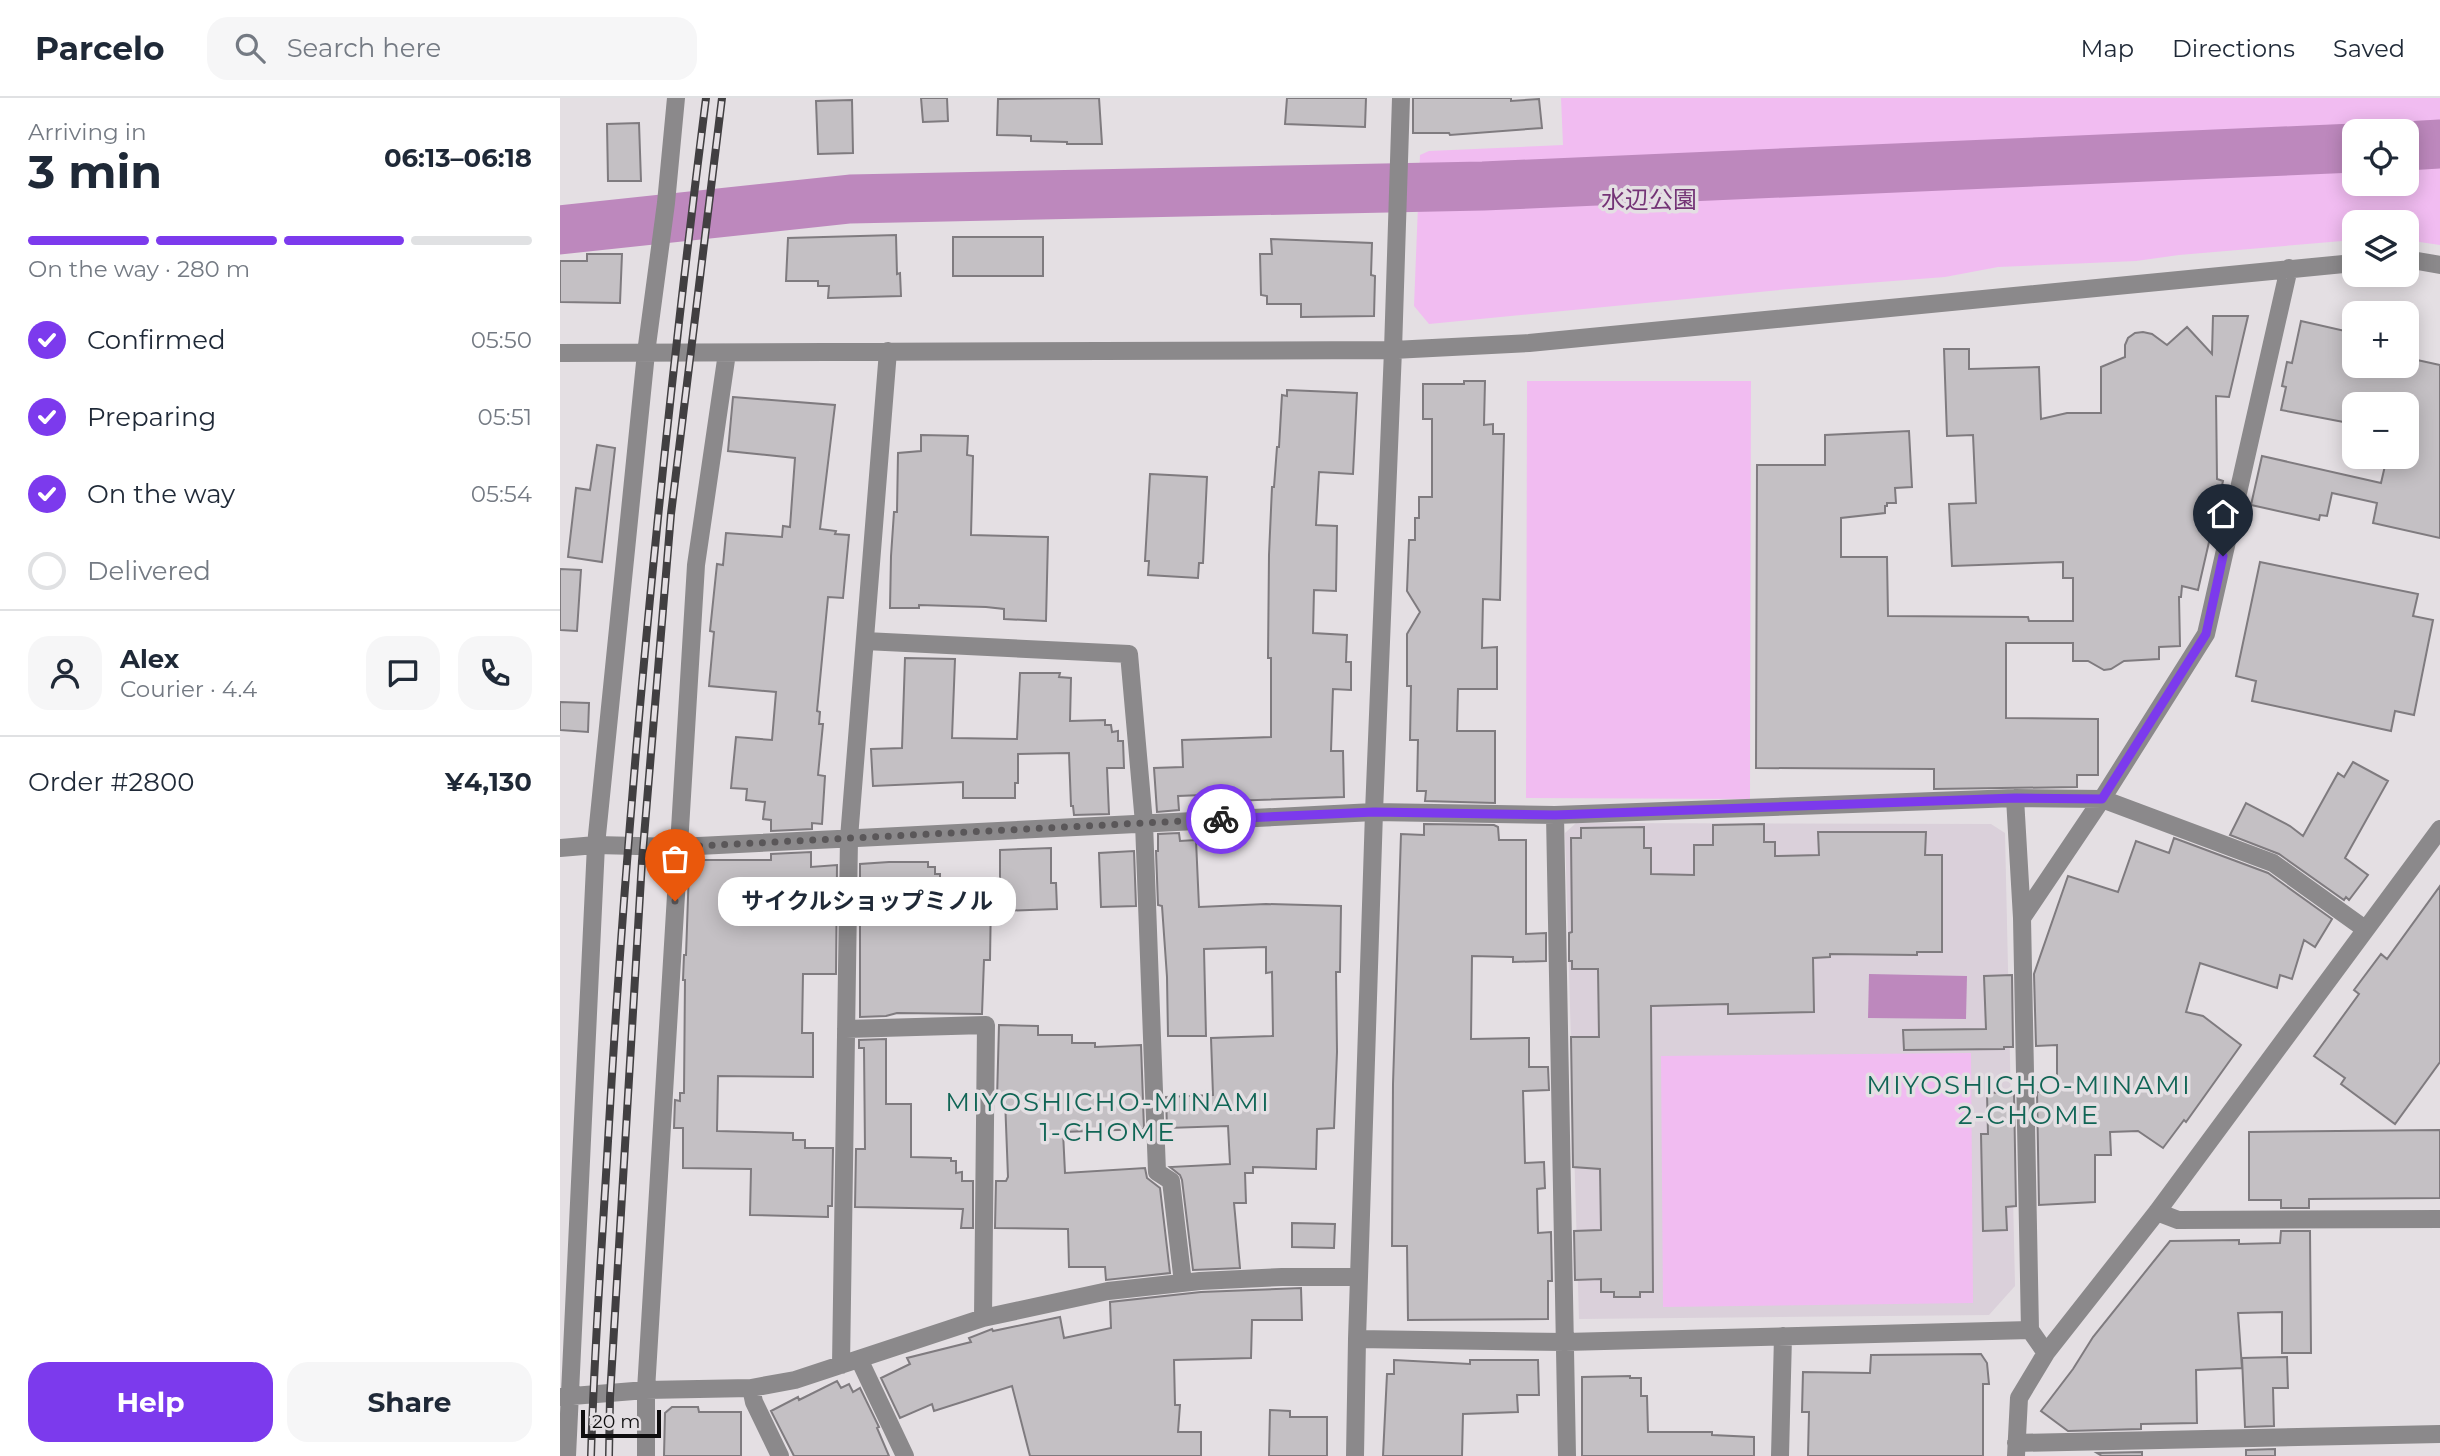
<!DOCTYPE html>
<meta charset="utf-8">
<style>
body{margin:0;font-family:Montserrat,"Noto Sans JP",sans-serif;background:#f6f6f7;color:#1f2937;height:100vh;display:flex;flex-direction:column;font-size:26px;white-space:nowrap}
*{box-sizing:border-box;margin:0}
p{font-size:23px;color:#747a83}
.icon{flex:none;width:38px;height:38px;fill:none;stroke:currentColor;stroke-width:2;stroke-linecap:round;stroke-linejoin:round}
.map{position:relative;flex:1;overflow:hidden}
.side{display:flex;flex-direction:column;background:#fff;width:560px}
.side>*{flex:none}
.tools{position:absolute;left:1782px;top:21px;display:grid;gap:14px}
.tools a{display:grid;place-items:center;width:77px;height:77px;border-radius:14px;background:#fff;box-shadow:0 4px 18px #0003;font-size:35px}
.scale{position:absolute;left:21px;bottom:18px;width:80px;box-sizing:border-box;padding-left:7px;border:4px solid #0f0e0f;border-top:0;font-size:19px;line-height:24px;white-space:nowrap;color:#0f0e0f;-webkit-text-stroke:5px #e4dfe3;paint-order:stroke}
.pin{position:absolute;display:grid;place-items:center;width:60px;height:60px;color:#fff;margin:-72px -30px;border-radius:50% 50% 50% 0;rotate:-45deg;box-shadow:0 0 7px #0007}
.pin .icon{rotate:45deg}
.courier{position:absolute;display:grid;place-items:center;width:70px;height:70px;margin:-35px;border:5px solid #7c3aed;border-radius:50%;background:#fff;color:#222;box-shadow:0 2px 9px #0007}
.bubble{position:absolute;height:49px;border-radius:21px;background:#fff;box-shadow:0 4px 18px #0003;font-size:23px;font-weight:700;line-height:49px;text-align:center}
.summary em{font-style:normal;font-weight:700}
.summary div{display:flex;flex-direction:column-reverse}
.summary{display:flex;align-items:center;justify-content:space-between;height:119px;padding:0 28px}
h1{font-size:46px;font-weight:700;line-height:52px}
.bar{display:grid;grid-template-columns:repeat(4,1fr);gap:10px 7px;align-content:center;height:84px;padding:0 28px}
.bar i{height:9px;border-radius:5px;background:#e0e1e3}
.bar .on{background:#7c3aed}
.bar p{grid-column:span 4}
.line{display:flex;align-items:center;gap:18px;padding:0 28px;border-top:2px solid #e0e1e3}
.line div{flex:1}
.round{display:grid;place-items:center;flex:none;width:74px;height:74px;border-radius:21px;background:#f6f6f7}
ol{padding:0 28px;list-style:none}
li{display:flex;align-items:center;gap:21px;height:77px}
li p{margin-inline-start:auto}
li .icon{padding:7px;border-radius:50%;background:#7c3aed;color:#fff;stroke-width:4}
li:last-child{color:#747a83}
li i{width:38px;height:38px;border:4px solid #e0e1e3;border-radius:50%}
.action{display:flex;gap:14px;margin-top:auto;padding:14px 28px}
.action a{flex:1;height:80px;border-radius:21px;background:#7c3aed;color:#fff;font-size:28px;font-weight:700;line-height:80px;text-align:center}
.action a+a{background:#f6f6f7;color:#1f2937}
header{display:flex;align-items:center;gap:42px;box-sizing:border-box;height:98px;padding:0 35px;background:#fff;border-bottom:2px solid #e0e1e3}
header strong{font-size:33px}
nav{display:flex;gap:38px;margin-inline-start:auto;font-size:24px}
.search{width:490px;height:63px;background:#f6f6f7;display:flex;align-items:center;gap:18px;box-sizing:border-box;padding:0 24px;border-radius:21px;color:#747a83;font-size:26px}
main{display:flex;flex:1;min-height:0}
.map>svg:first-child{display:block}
.built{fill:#dad0da}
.green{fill:#f1bcf1;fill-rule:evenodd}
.water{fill:#bd88bd}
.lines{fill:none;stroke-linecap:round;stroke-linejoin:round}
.river{stroke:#bd88bd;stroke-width:49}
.building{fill:#c4c0c4;stroke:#7f7b7f;stroke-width:2}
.minor{stroke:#8b898b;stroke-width:18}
.rail-casing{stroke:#413f41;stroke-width:8}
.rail{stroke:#e4dfe3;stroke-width:5;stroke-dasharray:16;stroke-linecap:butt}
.done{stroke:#5a5759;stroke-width:7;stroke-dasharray:0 12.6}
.route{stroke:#7c3aed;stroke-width:9}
.labels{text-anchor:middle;stroke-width:7;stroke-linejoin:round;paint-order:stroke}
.park-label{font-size:24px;fill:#743476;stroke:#e4dfe3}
.neighbourhood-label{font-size:26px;letter-spacing:2px;fill:#106555;stroke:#e4dfe3}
</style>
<header>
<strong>Parcelo</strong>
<div class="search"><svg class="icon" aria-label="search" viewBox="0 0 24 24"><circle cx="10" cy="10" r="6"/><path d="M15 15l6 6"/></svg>Search here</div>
<nav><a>Map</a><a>Directions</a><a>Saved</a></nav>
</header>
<main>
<section class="side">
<div class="summary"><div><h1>3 min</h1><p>Arriving in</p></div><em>06:13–06:18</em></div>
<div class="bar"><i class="on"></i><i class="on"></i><i class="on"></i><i></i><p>On the way · 280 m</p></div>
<ol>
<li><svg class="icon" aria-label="check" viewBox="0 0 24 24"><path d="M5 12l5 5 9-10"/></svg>Confirmed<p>05:50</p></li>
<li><svg class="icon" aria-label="check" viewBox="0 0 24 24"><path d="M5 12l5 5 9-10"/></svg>Preparing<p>05:51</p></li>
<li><svg class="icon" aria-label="check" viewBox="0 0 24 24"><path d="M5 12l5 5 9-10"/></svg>On the way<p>05:54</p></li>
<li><i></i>Delivered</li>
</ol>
<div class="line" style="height:126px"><a class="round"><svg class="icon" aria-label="person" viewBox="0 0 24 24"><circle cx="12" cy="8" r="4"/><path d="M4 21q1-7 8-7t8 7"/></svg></a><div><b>Alex</b><p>Courier · 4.4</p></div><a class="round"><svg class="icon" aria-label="chat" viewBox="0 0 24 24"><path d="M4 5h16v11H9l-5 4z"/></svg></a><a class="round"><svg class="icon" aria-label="phone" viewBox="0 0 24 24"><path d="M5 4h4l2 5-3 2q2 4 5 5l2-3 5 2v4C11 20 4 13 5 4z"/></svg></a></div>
<div class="line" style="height:91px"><div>Order #2800</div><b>¥4,130</b></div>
<div class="action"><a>Help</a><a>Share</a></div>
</section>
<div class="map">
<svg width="1880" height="1358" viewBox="0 0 1880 1358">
<rect width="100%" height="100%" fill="#e4dfe3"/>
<path class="built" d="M 1016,725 L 1431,726 L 1445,735 L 1455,1188 L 1429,1217 L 1019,1221 L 1005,735 Z"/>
<path class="green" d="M 1001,0 L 1880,0 L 1880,147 L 1846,142 L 1846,124 L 1794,124 L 1794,142 L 1619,157 L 1576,163 L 1438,169 L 1385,179 L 1229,191 L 869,226 L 854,208 L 860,57 L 869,53 L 1003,47 ZM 1846,33 L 1846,86 L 1794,86 L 1794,33 Z
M 967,283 L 1191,283 L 1190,701 L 966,700 Z
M 1411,955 L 1413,1205 L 1103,1209 L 1101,958 Z"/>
<path class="water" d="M 1309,876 L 1407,878 L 1406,921 L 1308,920 Z"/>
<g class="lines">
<path class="river" d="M 1846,48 L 1880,46
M 0,132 L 290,101 L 923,88 L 1794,50"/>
</g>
<path class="building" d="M 361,0 L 387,0 L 388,23 L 363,24 Z
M 539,0 L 542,46 L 507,46 L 507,44 L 471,43 L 471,38 L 437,37 L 438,1 Z
M 727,0 L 806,0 L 805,29 L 725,26 Z
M 853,0 L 951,0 L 951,3 L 979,1 L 982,30 L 890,37 L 889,35 L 853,35 Z
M 292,2 L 293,55 L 258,56 L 256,3 Z
M 79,25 L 81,83 L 48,83 L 47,26 Z
M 336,137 L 337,176 L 340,175 L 341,198 L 268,200 L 269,188 L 258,188 L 258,183 L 226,183 L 228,140 Z
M 393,139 L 483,139 L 483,178 L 393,178 Z
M 711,141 L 812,145 L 811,177 L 815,178 L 814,218 L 741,219 L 741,206 L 707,206 L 707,198 L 701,197 L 700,156 L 712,156 Z
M 27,156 L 62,156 L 60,205 L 0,204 L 0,163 L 27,163 Z
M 1653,218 L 1688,218 L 1669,299 L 1656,298 L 1657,381 L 1663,383 L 1638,492 L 1622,488 L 1621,499 L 1619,499 L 1620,548 L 1599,549 L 1599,561 L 1564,563 L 1551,571 L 1544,572 L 1528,563 L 1513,563 L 1513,545 L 1446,545 L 1446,620 L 1538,621 L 1538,677 L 1517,677 L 1517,689 L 1374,691 L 1374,671 L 1196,670 L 1197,367 L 1265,367 L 1265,337 L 1349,333 L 1352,389 L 1335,390 L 1336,405 L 1327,405 L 1327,408 L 1325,408 L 1325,415 L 1281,420 L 1281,459 L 1327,459 L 1328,518 L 1468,519 L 1469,523 L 1513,523 L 1513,480 L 1503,480 L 1503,464 L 1392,468 L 1389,406 L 1416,405 L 1413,337 L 1387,338 L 1384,251 L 1409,251 L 1409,271 L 1479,269 L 1481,321 L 1507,315 L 1541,315 L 1541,269 L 1565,259 L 1565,247 L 1568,240 L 1575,235 L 1583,234 L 1592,236 L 1607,247 L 1627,229 L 1652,256 Z
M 1741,223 L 1794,235 L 1794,268 L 1847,268 L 1848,260 L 1880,267 L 1880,440 L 1813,425 L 1817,405 L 1772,395 L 1767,418 L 1760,417 L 1759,422 L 1691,407 L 1702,358 L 1821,385 L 1827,359 L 1846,359 L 1846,306 L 1794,306 L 1794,326 L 1721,312 L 1726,289 L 1722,288 L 1727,264 L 1732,265 Z
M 904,283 L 925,283 L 924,327 L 933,326 L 933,336 L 944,336 L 940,502 L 923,501 L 922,550 L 937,549 L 937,591 L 898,591 L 897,633 L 935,633 L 935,705 L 865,703 L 866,693 L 857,693 L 858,642 L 850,642 L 851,588 L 847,588 L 847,536 L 860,514 L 847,493 L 849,442 L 855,442 L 855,420 L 859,420 L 859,399 L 872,399 L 872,321 L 863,321 L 863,286 L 904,286 Z
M 727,292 L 797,295 L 793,376 L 759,374 L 756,427 L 777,428 L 776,493 L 754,492 L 753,535 L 787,537 L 786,564 L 791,564 L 791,592 L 773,591 L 771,653 L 783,653 L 784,699 L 669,703 L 668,696 L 618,698 L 619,712 L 597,714 L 594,670 L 623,669 L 622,642 L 711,639 L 711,560 L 708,560 L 709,457 L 712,389 L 714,389 L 717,349 L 719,349 L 722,297 L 727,298 Z
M 173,299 L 275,307 L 260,431 L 276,433 L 275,436 L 289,437 L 283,500 L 268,499 L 257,613 L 260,614 L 259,626 L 263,626 L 258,677 L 265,678 L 262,726 L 252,725 L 252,731 L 211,733 L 211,722 L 203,721 L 205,704 L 186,702 L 187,691 L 171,690 L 176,639 L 212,642 L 216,594 L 149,588 L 154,534 L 150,533 L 157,466 L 163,467 L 166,435 L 222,439 L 223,428 L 230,429 L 235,360 L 168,353 Z
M 361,337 L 408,338 L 407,357 L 413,358 L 411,437 L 488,439 L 486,523 L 444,521 L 444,511 L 426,509 L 359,507 L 359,510 L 330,510 L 331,458 L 334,414 L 337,414 L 338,355 L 361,353 Z
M 37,347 L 55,350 L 42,464 L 8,459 L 16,390 L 30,392 Z
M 590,376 L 647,379 L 643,465 L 639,465 L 638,480 L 588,477 L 589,463 L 585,463 Z
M 1700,464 L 1858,496 L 1853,518 L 1873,522 L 1854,617 L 1835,613 L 1831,633 L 1692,603 L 1696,583 L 1676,578 Z
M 0,471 L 21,472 L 17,533 L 0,532 Z
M 345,560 L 395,561 L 392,640 L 457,641 L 460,575 L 500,575 L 499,579 L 511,580 L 510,623 L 545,622 L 545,627 L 551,627 L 552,634 L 558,633 L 558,643 L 563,643 L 564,670 L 547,670 L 549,716 L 514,717 L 513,708 L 511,708 L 509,655 L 458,656 L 458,685 L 455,685 L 455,700 L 403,700 L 403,684 L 313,688 L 311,651 L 342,650 Z
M 0,604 L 29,605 L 28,634 L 0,632 Z
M 1793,664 L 1828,683 L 1785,760 L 1808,777 L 1789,802 L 1786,799 L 1784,802 L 1719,756 L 1670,737 L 1686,705 L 1730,728 L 1743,738 L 1778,675 L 1784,679 Z
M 864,726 L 934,727 L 938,729 L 939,742 L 966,742 L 966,836 L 986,835 L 986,863 L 953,864 L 953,859 L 912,858 L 911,941 L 969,940 L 969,969 L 988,969 L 989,992 L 963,993 L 965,1065 L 984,1064 L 985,1090 L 977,1091 L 978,1135 L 991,1134 L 992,1183 L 988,1183 L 988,1221 L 848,1222 L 847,1148 L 832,1148 L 833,986 L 841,736 L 864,737 Z
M 1204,726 L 1204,744 L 1215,744 L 1215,758 L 1259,757 L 1258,734 L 1366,734 L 1365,757 L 1382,757 L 1382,854 L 1357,854 L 1357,857 L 1270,856 L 1270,859 L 1253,860 L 1254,914 L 1168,916 L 1168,906 L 1091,908 L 1093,1194 L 1080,1194 L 1080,1199 L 1054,1199 L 1054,1194 L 1041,1194 L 1041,1181 L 1015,1182 L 1014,1133 L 1041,1132 L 1040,1071 L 1013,1069 L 1011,939 L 1039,939 L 1038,871 L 1012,871 L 1012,863 L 1009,863 L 1009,835 L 1012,834 L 1011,740 L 1021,740 L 1021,730 L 1084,729 L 1084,750 L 1091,750 L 1091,776 L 1134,777 L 1134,747 L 1153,747 L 1153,727 Z
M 619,735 L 620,743 L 636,742 L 639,809 L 706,806 L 781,808 L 780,874 L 776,874 L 777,954 L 774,1030 L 757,1031 L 756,1071 L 693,1069 L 693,1075 L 685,1075 L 686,1105 L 674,1105 L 680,1170 L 633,1172 L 622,1082 L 620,1077 L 610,1069 L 670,1066 L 668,1028 L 607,1030 L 606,999 L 653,997 L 651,940 L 713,938 L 712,874 L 706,875 L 706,849 L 644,851 L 646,938 L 608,938 L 607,879 L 602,808 L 598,807 L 596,753 L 598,753 L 598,736 Z
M 1614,740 L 1708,775 L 1772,821 L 1755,849 L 1744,842 L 1732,881 L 1720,877 L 1717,890 L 1640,865 L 1626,914 L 1643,918 L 1681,947 L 1626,1024 L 1624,1022 L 1603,1050 L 1578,1033 L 1550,1034 L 1551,1057 L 1535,1057 L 1535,1104 L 1479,1107 L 1477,994 L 1497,993 L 1497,947 L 1476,948 L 1474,876 L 1508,778 L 1558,794 L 1576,743 L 1609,755 Z
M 491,750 L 491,785 L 496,785 L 497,811 L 440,813 L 440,752 Z
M 574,753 L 576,808 L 541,809 L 539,755 Z
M 251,754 L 251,769 L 277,767 L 276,876 L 243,876 L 242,935 L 253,935 L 253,979 L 158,978 L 157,1033 L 233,1035 L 233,1042 L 245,1042 L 245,1050 L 273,1050 L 272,1108 L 268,1108 L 268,1119 L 190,1117 L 191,1071 L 123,1070 L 123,1030 L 114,1030 L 115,1002 L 120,1003 L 120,995 L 124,995 L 125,882 L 123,882 L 124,857 L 126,857 L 129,771 L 142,762 L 211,762 L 211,756 Z
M 329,764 L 368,764 L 368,769 L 375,769 L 375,776 L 380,776 L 380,797 L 431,798 L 430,862 L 424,862 L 422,916 L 337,915 L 326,918 L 300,919 L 300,766 Z
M 1880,788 L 1880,964 L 1835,1026 L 1781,986 L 1785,980 L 1754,958 L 1799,896 L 1794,892 L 1821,856 L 1827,861 Z
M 1452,877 L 1453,949 L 1444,949 L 1444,951 L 1344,952 L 1343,932 L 1426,931 L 1424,878 Z
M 439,927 L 478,928 L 478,937 L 512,937 L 512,945 L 535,945 L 535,949 L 581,947 L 584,1031 L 503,1034 L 505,1075 L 585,1070 L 587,1080 L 600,1090 L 610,1175 L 546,1182 L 545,1169 L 509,1169 L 508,1131 L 435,1130 L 436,1083 L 446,1083 L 448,1079 L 445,1001 L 437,1001 Z
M 326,941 L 326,1006 L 351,1006 L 351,1059 L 391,1060 L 391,1063 L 396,1063 L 396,1075 L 402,1074 L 402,1083 L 413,1083 L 413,1130 L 401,1130 L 403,1111 L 295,1109 L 296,1051 L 305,1051 L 304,950 L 299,950 L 299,942 Z
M 1454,994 L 1456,1108 L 1446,1109 L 1447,1132 L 1423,1133 L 1421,1036 L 1428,1036 L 1427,995 Z
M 1880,1032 L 1880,1100 L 1749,1101 L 1749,1110 L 1721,1110 L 1721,1102 L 1689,1102 L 1689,1034 Z
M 732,1125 L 775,1126 L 774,1150 L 732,1149 Z
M 1721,1133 L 1750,1133 L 1751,1255 L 1722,1255 L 1722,1214 L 1678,1215 L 1682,1270 L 1636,1272 L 1637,1325 L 1581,1326 L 1581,1331 L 1508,1333 L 1481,1313 L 1513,1271 L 1533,1239 L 1610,1143 L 1679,1142 L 1679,1146 L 1720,1145 Z
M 741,1190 L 742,1222 L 692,1222 L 691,1260 L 614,1262 L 615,1307 L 620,1307 L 618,1334 L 641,1334 L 641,1358 L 470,1358 L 452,1288 L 374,1313 L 372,1306 L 340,1320 L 321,1280 L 350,1266 L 347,1260 L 411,1244 L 409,1240 L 432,1231 L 433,1233 L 500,1219 L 504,1240 L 551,1230 L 550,1204 L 641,1194 Z
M 1421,1256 L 1427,1265 L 1429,1286 L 1423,1286 L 1423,1358 L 1248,1358 L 1249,1314 L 1242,1314 L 1243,1274 L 1310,1275 L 1311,1257 Z
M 1727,1259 L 1728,1290 L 1713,1290 L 1714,1328 L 1685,1329 L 1682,1260 Z
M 834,1262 L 910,1266 L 910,1262 L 978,1262 L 979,1297 L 957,1297 L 958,1314 L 903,1316 L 902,1358 L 823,1358 L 827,1276 L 834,1276 Z
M 1070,1278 L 1070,1280 L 1081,1280 L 1081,1298 L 1087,1298 L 1088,1334 L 1152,1334 L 1152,1337 L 1194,1339 L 1194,1358 L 1022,1358 L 1022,1279 Z
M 277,1283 L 281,1290 L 289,1286 L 293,1294 L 300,1290 L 319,1329 L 317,1330 L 329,1358 L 234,1358 L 211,1313 L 238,1299 L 239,1302 Z
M 112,1309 L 138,1309 L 139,1314 L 181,1314 L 181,1358 L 104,1358 L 105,1315 Z
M 710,1312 L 730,1313 L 730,1319 L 767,1319 L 767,1358 L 709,1358 Z
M 1715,1351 L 1715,1358 L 1686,1358 L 1686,1352 Z
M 1582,1354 L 1582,1358 L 1542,1358 L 1537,1355 Z"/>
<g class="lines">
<path class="minor" d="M 1846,161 L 1880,167
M 0,255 L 833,252 L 969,245 L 1794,165
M 305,543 L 569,556 L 584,725 L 597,1074 L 611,1083 L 623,1185
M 1455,700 L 1462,820
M 995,717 L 1007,1358
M 0,750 L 36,747 L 118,749 L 814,714 L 995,717 L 1455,700 L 1542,701 L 1713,765 L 1805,831
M 286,931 L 426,927 L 423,1220
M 1597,1114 L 1618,1122 L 1880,1121
M 797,1241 L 1005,1244 L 1470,1232
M 1486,1255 L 1470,1232 L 1462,820 L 1542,701 L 1646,536 L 1729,170
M 299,1261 L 345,1358
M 281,1267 L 289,740 L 328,253
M 191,1290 L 194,1304 L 220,1358
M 0,1299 L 86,1292 L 191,1290 L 235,1282 L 423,1220 L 548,1193 L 640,1183 L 722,1179 L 799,1179
M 1456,1345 L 1880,1336
M 7,1358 L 36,747 L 86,255 L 106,105 L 116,0
M 86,1358 L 86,1292 L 136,467 L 167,255
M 795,1358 L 797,1241 L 814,714 L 833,252 L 841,0
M 1220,1358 L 1223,1238
M 1456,1358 L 1459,1300 L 1486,1255 L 1597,1114 L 1880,731"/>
<defs>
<path id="rail" d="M 31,1358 C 34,1253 42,1148 48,1043 C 68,695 102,347 146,0
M 49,1358 L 50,1299 L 82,763 L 111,416 L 162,0"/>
</defs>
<use href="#rail" class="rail-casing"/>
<use href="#rail" class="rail"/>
</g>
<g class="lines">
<path class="done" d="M 115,803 L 118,749 L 661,721"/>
<path class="route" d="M 661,721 L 814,714 L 995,717 L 1455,700 L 1542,701 L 1646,536 L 1663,458"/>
</g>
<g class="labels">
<g class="park-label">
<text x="1089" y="110">水辺公園</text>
</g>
<g class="neighbourhood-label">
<text x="1469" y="996">MIYOSHICHO-MINAMI<tspan x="1469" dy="30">2-CHOME</tspan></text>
<text x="548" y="1013">MIYOSHICHO-MINAMI<tspan x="548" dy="30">1-CHOME</tspan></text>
</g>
</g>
</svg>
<div class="tools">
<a><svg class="icon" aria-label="locate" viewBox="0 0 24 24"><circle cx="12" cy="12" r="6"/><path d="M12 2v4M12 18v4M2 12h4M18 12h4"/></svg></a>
<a><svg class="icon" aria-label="layers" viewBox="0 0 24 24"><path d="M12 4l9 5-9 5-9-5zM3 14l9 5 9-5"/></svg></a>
<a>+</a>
<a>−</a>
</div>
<div class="scale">20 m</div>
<div class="pin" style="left:115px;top:803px;background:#ea580c"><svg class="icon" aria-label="bag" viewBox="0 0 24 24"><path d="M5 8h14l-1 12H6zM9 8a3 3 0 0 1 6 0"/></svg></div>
<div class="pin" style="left:1663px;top:458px;background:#1f2937"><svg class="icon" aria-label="home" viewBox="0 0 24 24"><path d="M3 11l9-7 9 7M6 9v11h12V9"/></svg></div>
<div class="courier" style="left:661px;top:721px"><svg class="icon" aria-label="bike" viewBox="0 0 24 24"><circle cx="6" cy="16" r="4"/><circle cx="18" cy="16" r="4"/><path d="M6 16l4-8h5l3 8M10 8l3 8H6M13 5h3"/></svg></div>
<div class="bubble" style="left:158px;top:779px;width:298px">サイクルショップミノル</div>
</div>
</main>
